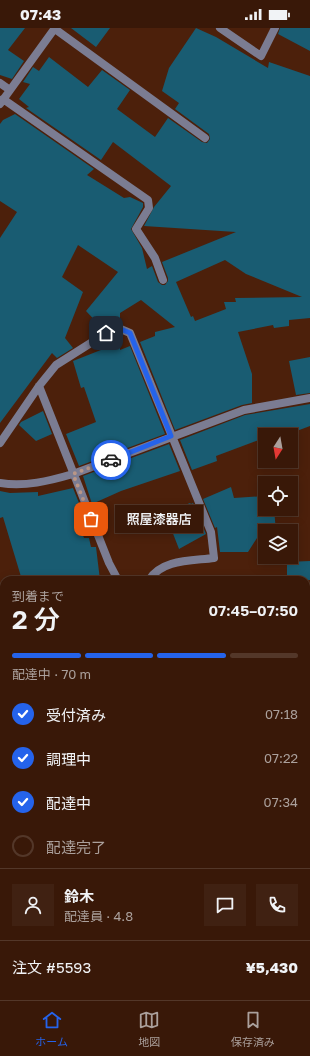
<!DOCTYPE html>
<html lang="ja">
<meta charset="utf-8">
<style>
body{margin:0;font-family:"Golos Text","Noto Sans JP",sans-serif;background:#402112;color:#f1f3f6;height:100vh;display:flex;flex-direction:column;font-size:15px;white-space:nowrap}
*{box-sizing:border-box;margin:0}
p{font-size:13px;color:#aba09c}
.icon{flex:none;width:22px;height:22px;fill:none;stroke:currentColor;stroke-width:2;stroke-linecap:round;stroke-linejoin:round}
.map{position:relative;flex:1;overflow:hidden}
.panel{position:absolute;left:0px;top:548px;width:310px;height:424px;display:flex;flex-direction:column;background:#391808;border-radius:12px 12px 0 0;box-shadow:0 2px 10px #0003,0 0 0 1px #533729}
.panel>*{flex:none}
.needle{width:26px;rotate:191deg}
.buttons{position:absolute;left:258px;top:400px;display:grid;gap:8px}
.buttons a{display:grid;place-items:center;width:40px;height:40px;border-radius:0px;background:#391808;box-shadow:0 2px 10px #0003,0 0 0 1px #533729;font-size:20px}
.pin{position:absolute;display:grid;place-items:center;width:34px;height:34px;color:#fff;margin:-17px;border-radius:8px;box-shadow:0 2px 6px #0006}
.courier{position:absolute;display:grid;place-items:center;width:40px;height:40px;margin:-20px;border:3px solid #2563eb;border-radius:50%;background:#fff;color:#222;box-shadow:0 1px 5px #0007}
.bubble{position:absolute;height:28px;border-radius:0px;background:#391808;box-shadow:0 2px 10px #0003,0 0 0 1px #533729;font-size:13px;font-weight:600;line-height:28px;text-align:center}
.summary em{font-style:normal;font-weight:600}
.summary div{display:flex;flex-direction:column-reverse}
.summary{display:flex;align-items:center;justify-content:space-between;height:68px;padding:0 12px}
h1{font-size:26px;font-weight:600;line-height:30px}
.bar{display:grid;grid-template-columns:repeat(4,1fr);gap:6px 4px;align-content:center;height:48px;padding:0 12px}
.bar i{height:5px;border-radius:3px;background:#533729}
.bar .selected{background:#2563eb}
.bar p{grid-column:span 4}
.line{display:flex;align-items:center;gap:10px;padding:0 12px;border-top:1px solid #533729}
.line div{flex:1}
.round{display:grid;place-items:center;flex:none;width:42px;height:42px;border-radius:0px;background:#402112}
ol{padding:0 12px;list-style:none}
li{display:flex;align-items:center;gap:12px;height:44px}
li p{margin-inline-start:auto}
li .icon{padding:4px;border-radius:50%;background:#2563eb;color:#fff;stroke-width:4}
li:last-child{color:#aba09c}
li i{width:22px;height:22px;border:2px solid #533729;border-radius:50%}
.status{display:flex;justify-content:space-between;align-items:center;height:28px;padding:0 20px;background:#391808;direction:ltr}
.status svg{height:11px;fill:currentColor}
.menu{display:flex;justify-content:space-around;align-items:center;height:56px;border-top:1px solid #533729;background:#391808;font-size:11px;color:#aba09c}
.menu a{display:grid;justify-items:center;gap:2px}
.menu .selected{color:#2563eb}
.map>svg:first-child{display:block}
.building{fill:#195c72;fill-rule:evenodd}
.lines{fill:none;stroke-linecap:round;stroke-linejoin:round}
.minor{stroke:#7b7c92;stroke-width:8}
.tertiary{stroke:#7b7c92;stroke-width:8}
.secondary{stroke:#a7a7ca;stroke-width:8}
.done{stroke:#b99687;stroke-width:4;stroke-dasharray:0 7.2}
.route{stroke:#2563eb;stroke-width:5}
</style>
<div class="status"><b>07:43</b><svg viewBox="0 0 49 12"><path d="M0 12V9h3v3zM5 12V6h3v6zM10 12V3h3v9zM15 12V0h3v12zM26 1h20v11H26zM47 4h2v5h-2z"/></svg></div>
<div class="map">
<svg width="310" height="972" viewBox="0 0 310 972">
<rect width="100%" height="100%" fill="#4c200b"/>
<path class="building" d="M 0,0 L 25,0 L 8,22 L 24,33 L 12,51 L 0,47 Z
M 71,0 L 110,0 L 96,19 Z
M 196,0 L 216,9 L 268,40 L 269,34 L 310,48 L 310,290 L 289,292 L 289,298 L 274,300 L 273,297 L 238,304 L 252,346 L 252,375 L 242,377 L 175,402 L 140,314 L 155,308 L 155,304 L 175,299 L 141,272 L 120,285 L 120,295 L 113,294 L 103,301 L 86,283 L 118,244 L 78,217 L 62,249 L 83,264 L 65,310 L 73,320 L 57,330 L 52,325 L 0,395 L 0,210 L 17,184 L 0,173 L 0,96 L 3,92 L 15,86 L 94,141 L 87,147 L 124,170 L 130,169 L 143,175 L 143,179 L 131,201 L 142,220 L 147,241 L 152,238 L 158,254 L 162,257 L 165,257 L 168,253 L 168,250 L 162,234 L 236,204 L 144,198 L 154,179 L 171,158 L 113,114 L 101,132 L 26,80 L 29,79 L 19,71 L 30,56 L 23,54 L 33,39 L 39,43 L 49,29 L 88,59 L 102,42 L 130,62 L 117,81 L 155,109 L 168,90 L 202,114 L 207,115 L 210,111 L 209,106 L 175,81 L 179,75 L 162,63 L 169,40 ZM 225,232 L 246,246 L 302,269 L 235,270 L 236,274 L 224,274 L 226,281 L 195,293 L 193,288 L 191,289 L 176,254 Z
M 280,0 L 310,0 L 310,23 L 278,6 Z
M 116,305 L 120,307 L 120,322 L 130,318 L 165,406 L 79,438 L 66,406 L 96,394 L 84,359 L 81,360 L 73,333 L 116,316 L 110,309 Z
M 310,329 L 310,365 L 296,367 L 289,333 Z
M 310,376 L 310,398 L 286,407 L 265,407 L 265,412 L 259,413 L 259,412 L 216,428 L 217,433 L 192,442 L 180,412 L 245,387 Z
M 43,383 L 52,406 L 36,413 L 19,397 L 21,394 Z
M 169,416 L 180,443 L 121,463 L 92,476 L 83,448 Z
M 231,459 L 234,470 L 265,468 L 265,481 L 274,481 L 276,503 L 265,503 L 265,510 L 257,510 L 248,524 L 220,524 L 217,499 L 215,500 L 203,471 Z
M 73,460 L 81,480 L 74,483 L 84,510 L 89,510 L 91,519 L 96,519 L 100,552 L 22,552 L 3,489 L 0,490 L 0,463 L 10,465 L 38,464 L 38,468 Z
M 190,475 L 191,476 L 193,475 L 206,506 L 179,521 L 165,485 Z
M 310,533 L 310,552 L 287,552 L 287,534 Z"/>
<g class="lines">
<path class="minor" d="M 220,0 L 261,28 L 275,0
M 55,1 L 205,110
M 0,55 L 10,62
M 3,71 L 148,172 L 149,180 L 136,201 L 155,230 L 163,252
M 0,76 L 55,0
M 39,358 L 109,535 L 118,552
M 0,415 L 39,358 L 56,337 L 116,299 L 130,305 L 211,504 L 214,530 C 192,533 162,531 149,552
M 0,455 C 25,459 49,453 73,446 L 244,382 L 310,370
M 306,673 L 310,672
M 0,679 L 4,677
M 306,883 L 310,883
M 216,968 L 217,972"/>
<path class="tertiary" d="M 0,872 L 4,868"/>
<path class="secondary" d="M 0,626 L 4,637
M 0,699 L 4,711
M 84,968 L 87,972
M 103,968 L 103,972"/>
</g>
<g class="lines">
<path class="done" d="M 91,491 L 73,446 L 111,432"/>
<path class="route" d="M 106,305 L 116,299 L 130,305 L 171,408 L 111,432"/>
</g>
</svg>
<div class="buttons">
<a><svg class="needle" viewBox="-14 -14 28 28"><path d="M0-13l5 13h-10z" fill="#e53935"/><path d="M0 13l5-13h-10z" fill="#aba09c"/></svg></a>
<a><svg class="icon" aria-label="locate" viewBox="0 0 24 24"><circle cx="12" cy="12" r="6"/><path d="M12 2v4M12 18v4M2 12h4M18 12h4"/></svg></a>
<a><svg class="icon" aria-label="layers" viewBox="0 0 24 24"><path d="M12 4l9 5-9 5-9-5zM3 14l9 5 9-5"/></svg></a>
</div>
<div class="pin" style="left:91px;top:491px;background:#ea580c"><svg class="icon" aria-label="bag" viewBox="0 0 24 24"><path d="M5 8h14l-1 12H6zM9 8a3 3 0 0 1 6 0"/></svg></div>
<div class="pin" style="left:106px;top:305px;background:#1f2937"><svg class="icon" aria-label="home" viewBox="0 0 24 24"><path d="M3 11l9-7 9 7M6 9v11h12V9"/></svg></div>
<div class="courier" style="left:111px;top:432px"><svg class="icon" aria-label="car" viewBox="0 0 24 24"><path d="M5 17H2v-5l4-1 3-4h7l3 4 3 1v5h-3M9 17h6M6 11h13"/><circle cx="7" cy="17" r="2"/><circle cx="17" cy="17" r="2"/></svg></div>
<div class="bubble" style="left:115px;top:477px;width:88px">照屋漆器店</div>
<section class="panel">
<div class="summary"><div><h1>2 分</h1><p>到着まで</p></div><em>07:45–07:50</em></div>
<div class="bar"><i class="selected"></i><i class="selected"></i><i class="selected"></i><i></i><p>配達中 · 70 m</p></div>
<ol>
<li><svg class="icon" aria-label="check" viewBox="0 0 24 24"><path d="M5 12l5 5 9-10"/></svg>受付済み<p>07:18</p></li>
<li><svg class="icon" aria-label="check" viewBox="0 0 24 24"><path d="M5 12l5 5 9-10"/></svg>調理中<p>07:22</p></li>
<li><svg class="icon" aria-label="check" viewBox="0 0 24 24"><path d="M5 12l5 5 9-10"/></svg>配達中<p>07:34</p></li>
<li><i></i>配達完了</li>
</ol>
<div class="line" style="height:72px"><a class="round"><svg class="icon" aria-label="person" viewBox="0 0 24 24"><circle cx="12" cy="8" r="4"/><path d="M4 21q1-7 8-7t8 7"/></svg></a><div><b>鈴木</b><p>配達員 · 4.8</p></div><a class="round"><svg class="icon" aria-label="chat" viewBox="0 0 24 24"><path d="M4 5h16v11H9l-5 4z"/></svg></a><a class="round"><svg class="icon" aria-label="phone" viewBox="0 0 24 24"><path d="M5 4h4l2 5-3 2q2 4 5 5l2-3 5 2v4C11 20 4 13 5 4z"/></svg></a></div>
<div class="line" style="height:52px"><div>注文 #5593</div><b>¥5,430</b></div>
</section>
</div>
<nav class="menu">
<a class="selected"><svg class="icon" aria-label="home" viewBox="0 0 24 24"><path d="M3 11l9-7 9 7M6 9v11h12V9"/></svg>ホーム</a>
<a><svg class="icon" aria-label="map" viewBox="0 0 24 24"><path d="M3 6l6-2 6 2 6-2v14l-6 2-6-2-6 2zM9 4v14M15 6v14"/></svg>地図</a>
<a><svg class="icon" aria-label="saved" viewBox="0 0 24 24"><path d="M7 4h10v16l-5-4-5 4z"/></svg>保存済み</a>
</nav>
